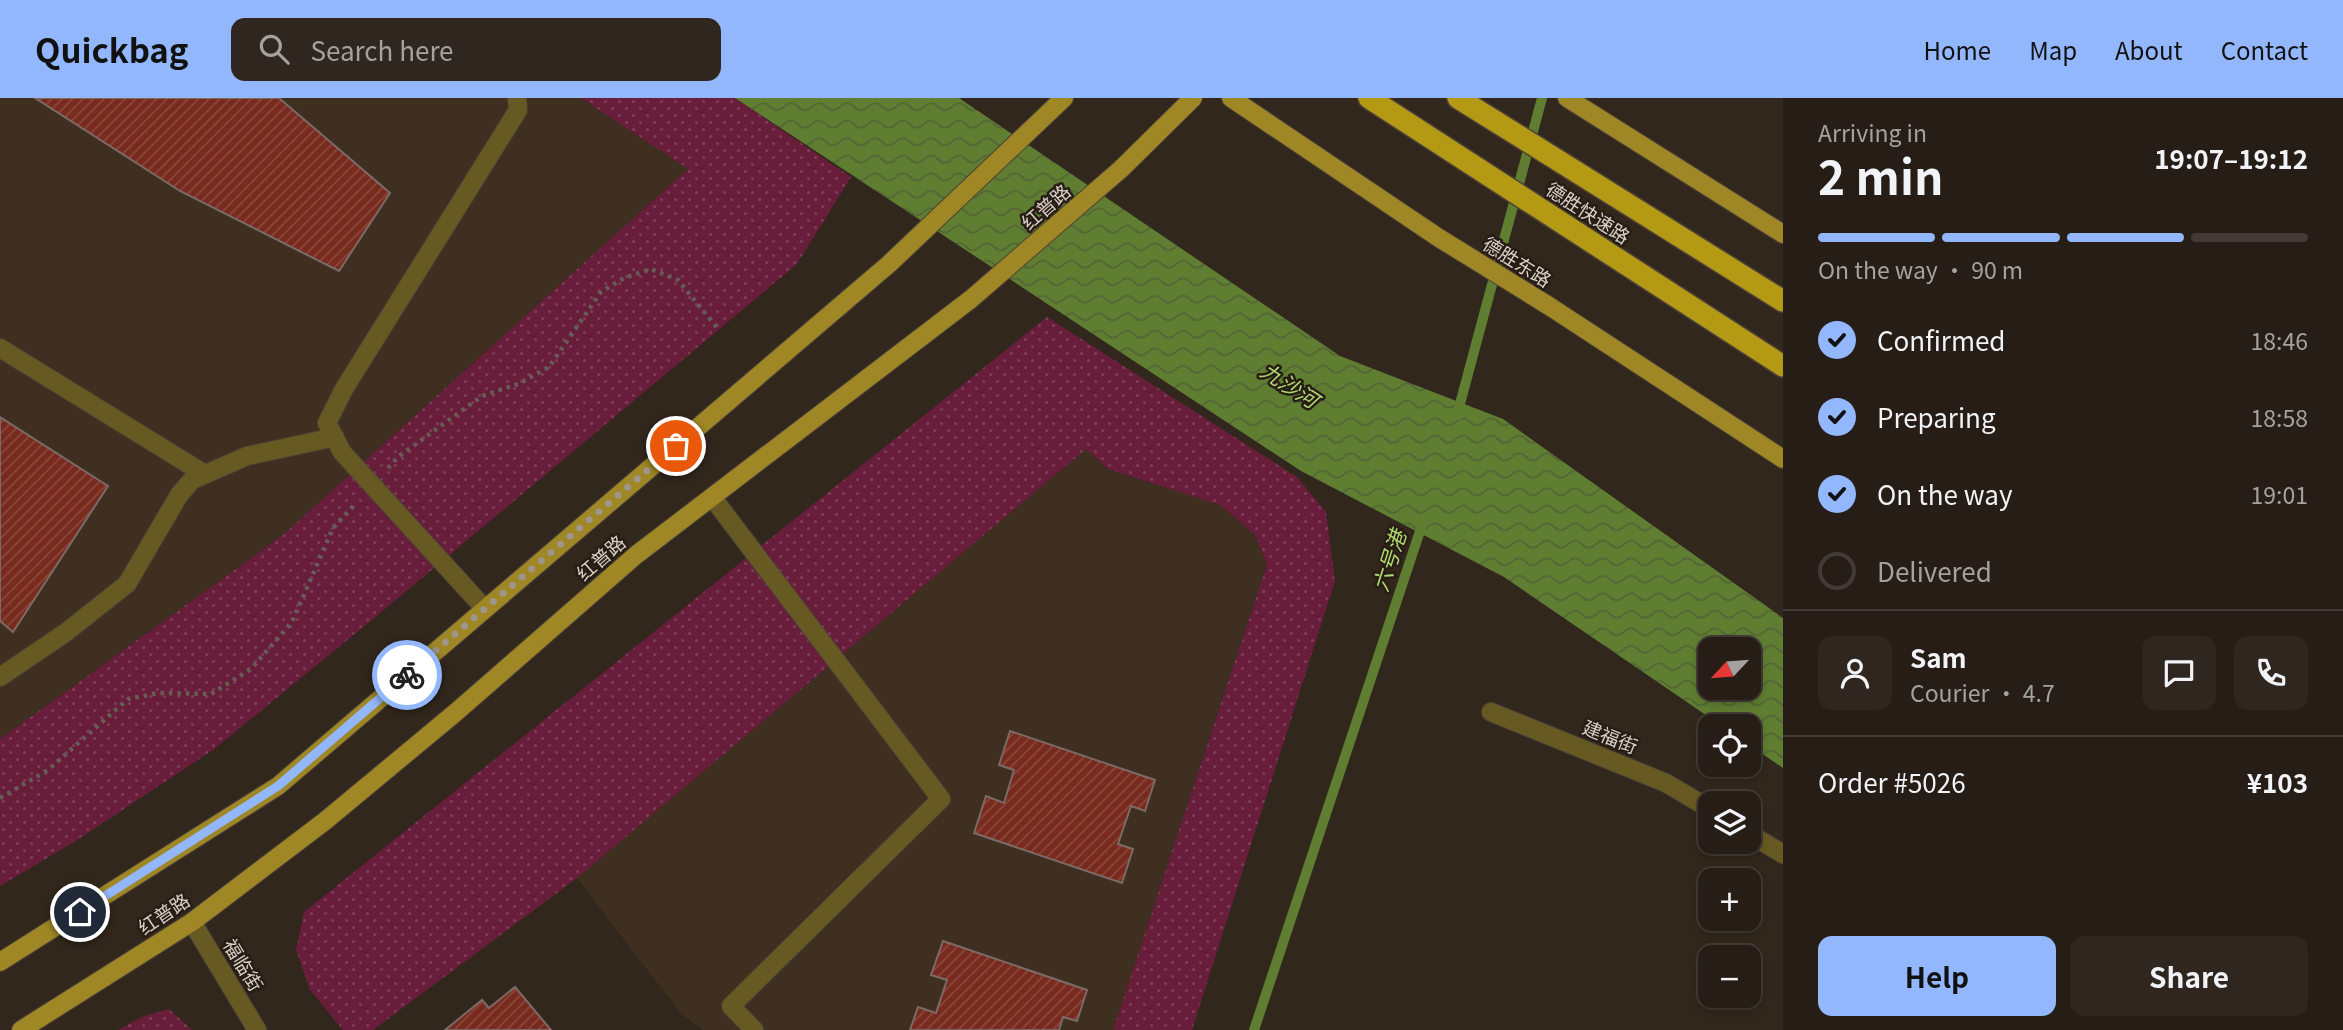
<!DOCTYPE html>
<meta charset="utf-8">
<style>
body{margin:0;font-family:Georgia,"Noto Sans SC",serif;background:#2e261f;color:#f1f3f6;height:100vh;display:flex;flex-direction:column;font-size:26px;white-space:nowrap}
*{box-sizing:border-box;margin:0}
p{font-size:23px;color:#a4a2a1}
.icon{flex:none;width:38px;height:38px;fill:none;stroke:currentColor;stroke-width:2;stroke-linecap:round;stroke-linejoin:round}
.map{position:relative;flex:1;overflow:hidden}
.panel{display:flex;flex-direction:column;background:#261d16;width:560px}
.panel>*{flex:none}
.needle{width:46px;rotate:244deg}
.tools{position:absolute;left:1698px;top:539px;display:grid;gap:14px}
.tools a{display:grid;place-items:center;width:63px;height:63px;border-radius:14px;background:#261d16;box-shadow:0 4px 10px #0003,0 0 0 2px #423b35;font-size:35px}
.pin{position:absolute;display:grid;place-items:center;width:60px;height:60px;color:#fff;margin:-30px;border:4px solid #fff;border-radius:50%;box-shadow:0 2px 7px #0007}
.courier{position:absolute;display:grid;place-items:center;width:70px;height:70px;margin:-35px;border:5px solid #93b7fd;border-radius:50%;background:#fff;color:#222;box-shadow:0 2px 9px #0007}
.summary em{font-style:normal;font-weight:700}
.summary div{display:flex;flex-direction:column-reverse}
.summary{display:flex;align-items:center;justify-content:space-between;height:119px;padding:0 35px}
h1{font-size:46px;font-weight:700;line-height:52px}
.bar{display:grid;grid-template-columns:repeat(4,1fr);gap:10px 7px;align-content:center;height:84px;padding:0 35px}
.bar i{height:9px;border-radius:5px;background:#423b35}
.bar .selected{background:#93b7fd}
.bar p{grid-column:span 4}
.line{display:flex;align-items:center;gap:18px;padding:0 35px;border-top:2px solid #423b35}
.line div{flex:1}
.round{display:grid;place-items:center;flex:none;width:74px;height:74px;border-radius:14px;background:#2e261f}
ol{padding:0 35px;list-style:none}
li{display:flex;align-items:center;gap:21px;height:77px}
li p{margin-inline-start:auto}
li .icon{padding:7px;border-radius:50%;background:#93b7fd;color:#111;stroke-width:4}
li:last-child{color:#a4a2a1}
li i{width:38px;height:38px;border:4px solid #423b35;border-radius:50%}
.cta{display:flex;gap:14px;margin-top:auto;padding:14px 35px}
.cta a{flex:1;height:80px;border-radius:14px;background:#93b7fd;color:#111;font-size:28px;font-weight:700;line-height:80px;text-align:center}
.cta a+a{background:#2e261f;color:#f1f3f6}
header{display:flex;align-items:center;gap:42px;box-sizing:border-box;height:98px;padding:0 35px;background:#93b7fd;color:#111}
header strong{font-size:33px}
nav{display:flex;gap:38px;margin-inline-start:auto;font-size:24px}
.search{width:490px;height:63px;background:#2e261f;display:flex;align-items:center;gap:18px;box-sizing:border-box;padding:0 24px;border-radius:14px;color:#a4a2a1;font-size:26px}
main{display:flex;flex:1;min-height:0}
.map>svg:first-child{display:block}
.built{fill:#3f2f20}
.grass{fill:url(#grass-dots)}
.water{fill:url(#water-waves);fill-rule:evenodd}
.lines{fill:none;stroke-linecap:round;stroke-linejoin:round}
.stream{stroke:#5f7e31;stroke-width:10}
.building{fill:url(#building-hatch);stroke:#7c6a67;stroke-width:2}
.minor-casing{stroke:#4d4239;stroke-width:20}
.major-casing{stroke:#4d4239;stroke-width:20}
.highway-casing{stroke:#4d4239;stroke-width:24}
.path{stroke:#665d54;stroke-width:4.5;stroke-dasharray:3.5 5;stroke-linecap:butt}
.minor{stroke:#665921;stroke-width:18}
.major{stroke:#9e8724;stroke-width:18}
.highway{stroke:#b49915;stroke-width:21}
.done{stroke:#9e968d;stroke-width:7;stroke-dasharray:0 12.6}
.route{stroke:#93b7fd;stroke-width:9}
.labels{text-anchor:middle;stroke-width:5;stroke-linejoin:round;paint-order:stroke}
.street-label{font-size:19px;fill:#d8d1ca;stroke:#281d14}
.water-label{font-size:21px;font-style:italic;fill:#afda72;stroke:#281d14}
</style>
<header>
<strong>Quickbag</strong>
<div class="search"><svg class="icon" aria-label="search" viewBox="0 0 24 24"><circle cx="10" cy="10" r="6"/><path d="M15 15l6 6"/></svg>Search here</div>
<nav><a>Home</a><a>Map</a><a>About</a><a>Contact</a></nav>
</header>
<main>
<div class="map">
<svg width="1783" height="932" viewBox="0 0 1783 932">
<defs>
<pattern id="grass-dots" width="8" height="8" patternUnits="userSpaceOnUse" patternTransform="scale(1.75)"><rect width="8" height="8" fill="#681d3b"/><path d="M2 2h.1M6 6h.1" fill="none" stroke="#7d3d56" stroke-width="1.8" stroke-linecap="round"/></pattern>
<pattern id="water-waves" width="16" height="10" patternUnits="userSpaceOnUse" patternTransform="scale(1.75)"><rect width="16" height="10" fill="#5f7e31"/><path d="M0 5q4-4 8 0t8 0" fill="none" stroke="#536536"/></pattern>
<pattern id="building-hatch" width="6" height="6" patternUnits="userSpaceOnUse" patternTransform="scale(1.75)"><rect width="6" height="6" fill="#772a1d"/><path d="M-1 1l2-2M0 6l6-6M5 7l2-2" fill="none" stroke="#8a483c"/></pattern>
</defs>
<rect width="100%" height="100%" fill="#32271d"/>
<path class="built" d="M 0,0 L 581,0 L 688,71 L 283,437 L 0,641 Z
M 1086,351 L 1108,371 L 1220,407 L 1255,437 L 1267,467 L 1113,932 L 703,932 L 681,916 L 577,780 Z"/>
<path class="grass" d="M 581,0 L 735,0 L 851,79 L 797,166 L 373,521 L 213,652 L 74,744 L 0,788 L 0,641 L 283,437 L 688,71 Z
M 1047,219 L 1297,379 L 1326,414 L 1335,483 L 1192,932 L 1113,932 L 1267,467 L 1255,437 L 1220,407 L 1108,371 L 1086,351 L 577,780 L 373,932 L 343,932 L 310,892 L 296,852 L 304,814 Z
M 169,911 L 192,932 L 118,932 L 144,918 Z"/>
<path class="water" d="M 735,0 L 959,0 L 1340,258 L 1503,321 L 1783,520 L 1783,670 L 1748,646 L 1748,628 L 1722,628 L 1504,479 L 1301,373 ZM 1710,551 L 1748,551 L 1748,590 L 1710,590 Z"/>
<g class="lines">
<path class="stream" d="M 1457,317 L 1542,0
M 1254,932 L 1423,424"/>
</g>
<path class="building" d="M 35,0 L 279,0 L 390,95 L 339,173 L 180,93 Z
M 0,319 L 108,388 L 13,534 L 0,523 Z
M 1010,633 L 1155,682 L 1145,713 L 1131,708 L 1118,746 L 1133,751 L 1122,785 L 974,735 L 986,698 L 1004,705 L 1014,672 L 999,667 Z
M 943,843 L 1087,892 L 1077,923 L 1063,919 L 1059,932 L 910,932 L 918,909 L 936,915 L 947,882 L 931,877 Z
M 515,889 L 551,932 L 445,932 L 482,902 L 489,910 Z"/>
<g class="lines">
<defs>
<path id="minor" d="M 0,250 L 203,375
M 712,399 L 941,701 L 731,908 L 754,932
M 485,511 L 342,354 L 327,325 L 344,291 L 518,12 L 517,0
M 0,579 L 65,535 L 127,486 L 179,397 L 192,382 L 247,358 L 335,339
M 1491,614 L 1666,685 L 1710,711
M 1748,735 L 1783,756
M 192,824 L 257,932"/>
<path id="major" d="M 1231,0 L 1439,140 L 1549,208 L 1783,361
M 1567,0 L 1783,136
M 0,864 L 278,688 L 889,166 L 1064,0
M 21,932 L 192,824 L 325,723 L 455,615 L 636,457 L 971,201 L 1121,71 L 1193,0"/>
<path id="highway" d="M 1369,0 L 1783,268
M 1458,0 L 1783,203"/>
</defs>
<use href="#minor" class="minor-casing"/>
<use href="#major" class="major-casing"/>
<use href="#highway" class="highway-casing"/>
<path class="path" d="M 388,370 L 398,359 L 482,298 L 518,286 L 549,269 L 601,194 L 624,180 L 651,171 L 678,182 L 719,232
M 0,700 L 48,672 L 128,601 L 158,595 L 211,596 L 251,571 L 292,524 L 333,430 L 356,405"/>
<use href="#minor" class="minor"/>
<use href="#major" class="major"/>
<use href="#highway" class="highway"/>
</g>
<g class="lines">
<path class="done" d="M 407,577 L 676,348"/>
<path class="route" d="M 80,814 L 278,688 L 407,577"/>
</g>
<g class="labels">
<g class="street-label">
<text transform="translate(1046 109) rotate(-41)" y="7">红普路</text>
<text transform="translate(1588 115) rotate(33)" y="7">德胜快速路</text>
<text transform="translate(1517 164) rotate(32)" y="7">德胜东路</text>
<text transform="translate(601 460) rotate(-41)" y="7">红普路</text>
<text transform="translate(1610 639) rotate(22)" y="7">建福街</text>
<text transform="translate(164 816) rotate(-34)" y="7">红普路</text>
<text transform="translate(243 867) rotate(59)" y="7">福临街</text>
</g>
<g class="water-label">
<text transform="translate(1289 288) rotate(33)" y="7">九沙河</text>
<text transform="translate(1390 463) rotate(-72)" y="7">六号港</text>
</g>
</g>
</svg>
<div class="tools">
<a><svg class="needle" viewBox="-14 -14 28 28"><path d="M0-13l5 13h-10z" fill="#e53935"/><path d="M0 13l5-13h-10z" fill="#a4a2a1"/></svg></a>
<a><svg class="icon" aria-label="locate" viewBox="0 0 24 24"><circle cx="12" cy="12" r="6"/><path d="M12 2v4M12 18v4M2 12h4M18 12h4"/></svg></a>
<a><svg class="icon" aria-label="layers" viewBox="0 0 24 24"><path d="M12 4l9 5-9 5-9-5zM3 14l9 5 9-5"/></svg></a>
<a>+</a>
<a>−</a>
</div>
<div class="pin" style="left:676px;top:348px;background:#ea580c"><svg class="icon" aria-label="bag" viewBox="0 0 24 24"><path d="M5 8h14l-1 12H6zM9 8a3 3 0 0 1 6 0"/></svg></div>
<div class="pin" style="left:80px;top:814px;background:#1f2937"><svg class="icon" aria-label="home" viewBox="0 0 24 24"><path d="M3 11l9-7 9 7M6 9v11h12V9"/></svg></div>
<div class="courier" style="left:407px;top:577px"><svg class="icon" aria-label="bike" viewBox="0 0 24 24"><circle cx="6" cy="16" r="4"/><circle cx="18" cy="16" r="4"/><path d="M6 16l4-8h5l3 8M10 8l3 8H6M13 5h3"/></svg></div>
</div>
<section class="panel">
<div class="summary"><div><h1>2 min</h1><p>Arriving in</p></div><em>19:07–19:12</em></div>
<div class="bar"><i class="selected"></i><i class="selected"></i><i class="selected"></i><i></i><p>On the way · 90 m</p></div>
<ol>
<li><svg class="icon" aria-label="check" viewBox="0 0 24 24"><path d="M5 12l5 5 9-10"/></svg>Confirmed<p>18:46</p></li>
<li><svg class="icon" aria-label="check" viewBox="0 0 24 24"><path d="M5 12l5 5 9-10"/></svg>Preparing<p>18:58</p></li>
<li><svg class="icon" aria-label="check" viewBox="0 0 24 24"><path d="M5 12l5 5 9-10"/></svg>On the way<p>19:01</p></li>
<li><i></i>Delivered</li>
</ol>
<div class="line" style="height:126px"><a class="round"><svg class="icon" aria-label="person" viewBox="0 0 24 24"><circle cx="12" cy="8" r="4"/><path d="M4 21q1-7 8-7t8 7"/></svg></a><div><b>Sam</b><p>Courier · 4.7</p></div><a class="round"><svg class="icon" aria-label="chat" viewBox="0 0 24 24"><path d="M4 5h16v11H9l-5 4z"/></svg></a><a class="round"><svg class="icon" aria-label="phone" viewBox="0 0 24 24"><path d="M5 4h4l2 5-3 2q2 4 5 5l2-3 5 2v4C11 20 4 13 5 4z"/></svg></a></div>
<div class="line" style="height:91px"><div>Order #5026</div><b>¥103</b></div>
<div class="cta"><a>Help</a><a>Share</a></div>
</section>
</main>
